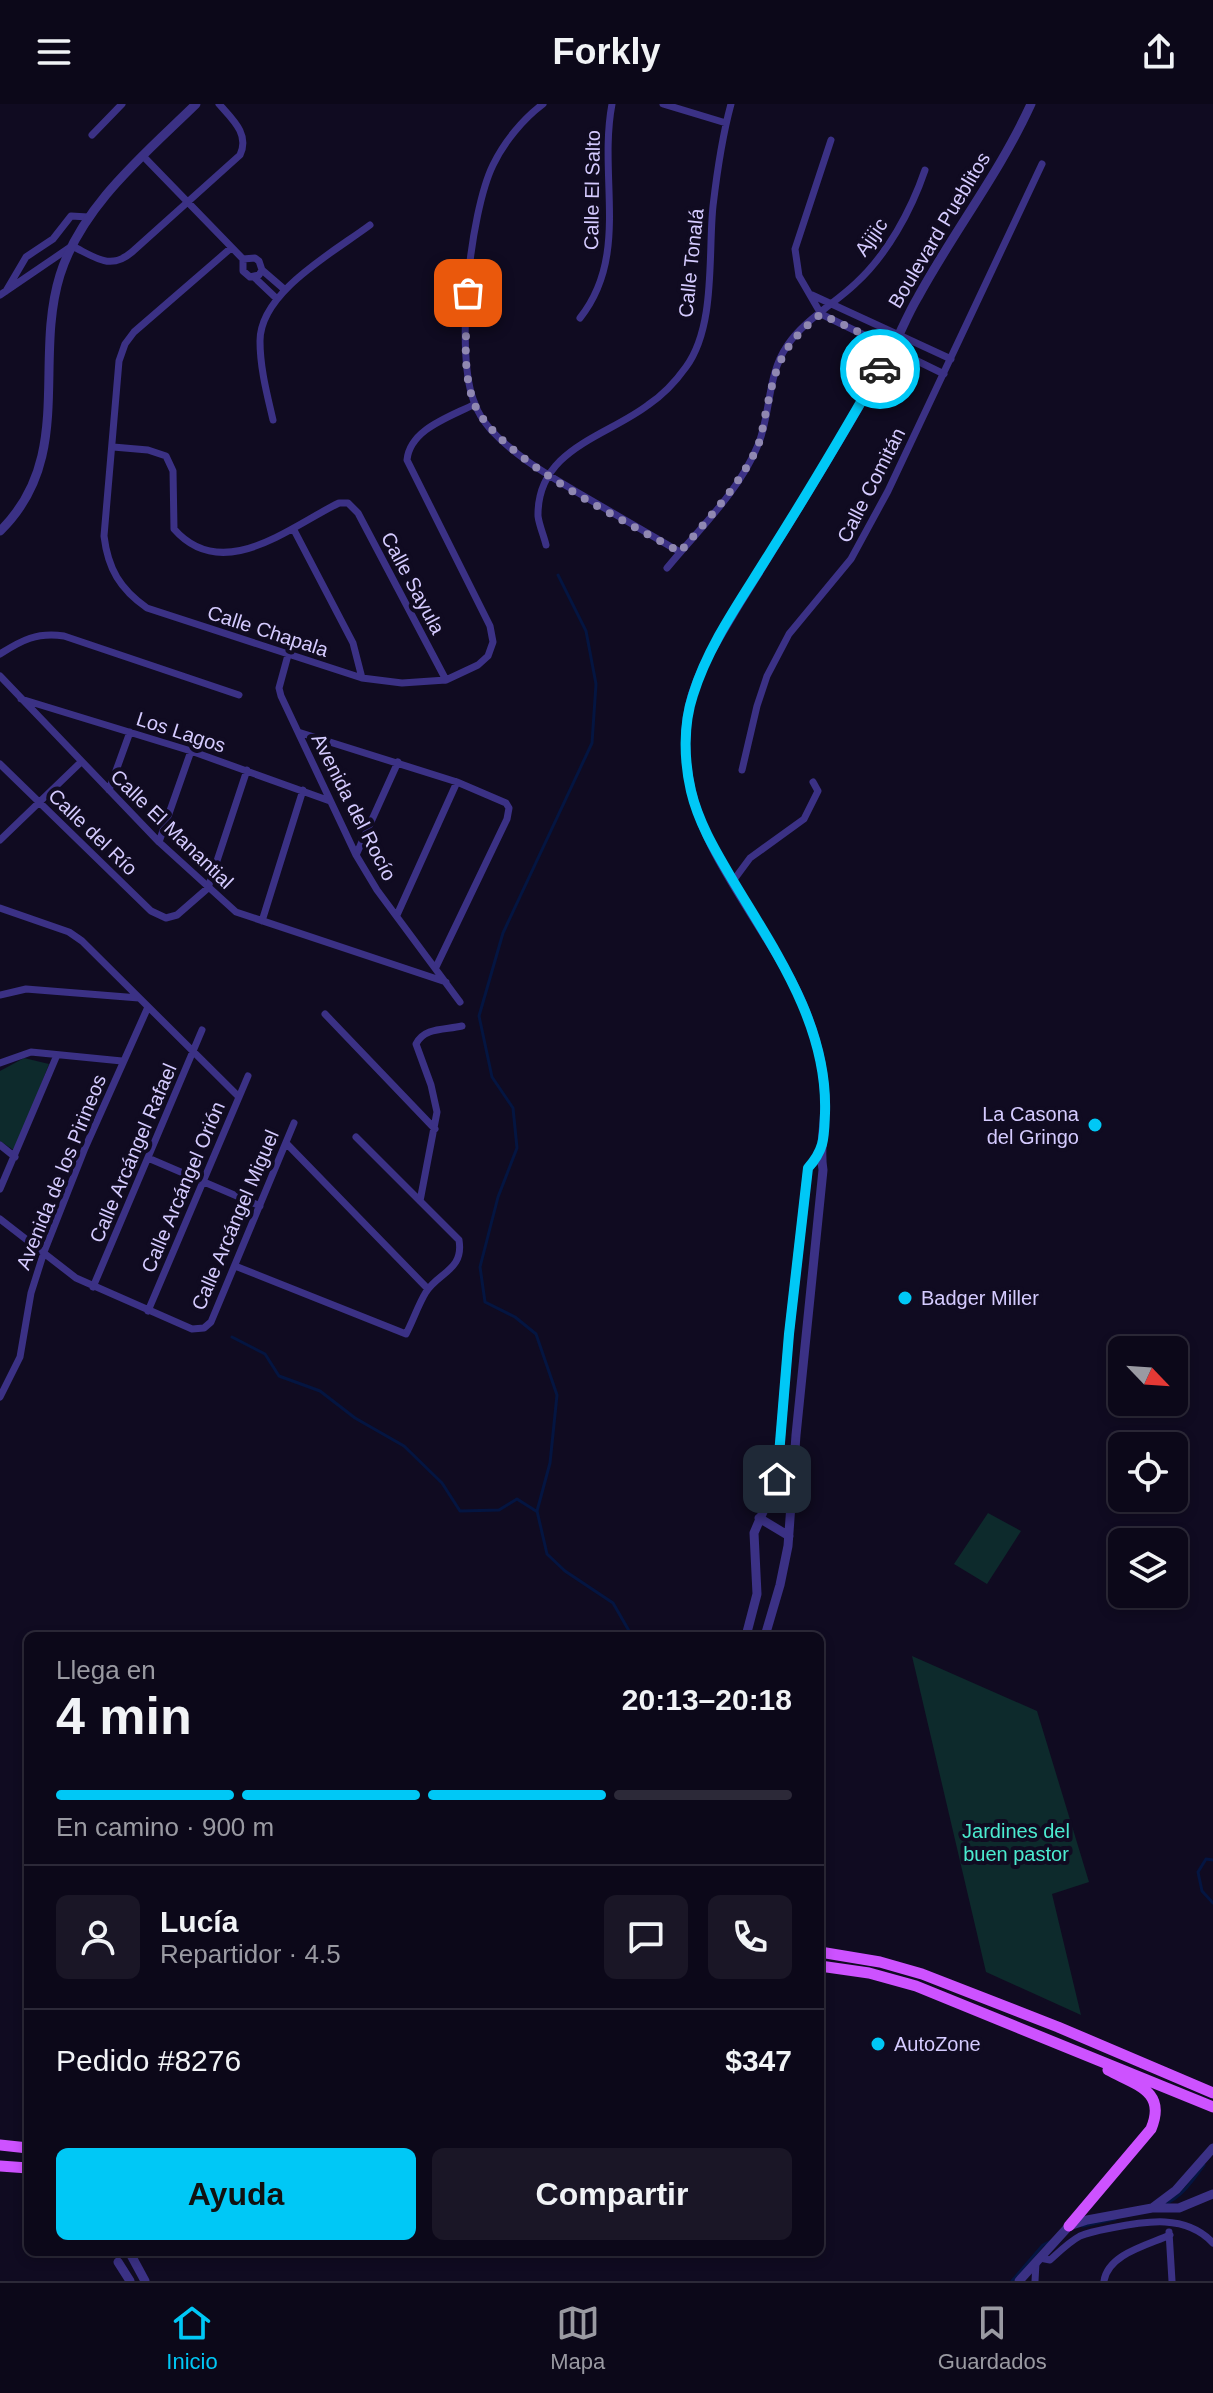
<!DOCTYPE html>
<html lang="es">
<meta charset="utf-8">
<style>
body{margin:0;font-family:Arial,sans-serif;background:#1a1626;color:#f1f3f6;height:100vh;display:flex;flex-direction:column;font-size:30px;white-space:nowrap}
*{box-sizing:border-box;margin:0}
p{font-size:26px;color:#9a9aa2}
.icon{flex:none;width:44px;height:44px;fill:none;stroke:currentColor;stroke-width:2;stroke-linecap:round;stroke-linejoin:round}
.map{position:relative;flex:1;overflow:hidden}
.sheet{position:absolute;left:24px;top:1528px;width:800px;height:624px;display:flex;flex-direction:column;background:#0c0819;border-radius:12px;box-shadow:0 4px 12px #0003,0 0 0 2px #2c2938}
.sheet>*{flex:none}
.needle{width:52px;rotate:115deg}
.fabs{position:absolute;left:1108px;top:1232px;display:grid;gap:16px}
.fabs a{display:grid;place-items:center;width:80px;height:80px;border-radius:12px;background:#0c0819;box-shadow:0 4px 12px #0003,0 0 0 2px #2c2938;font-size:40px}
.pin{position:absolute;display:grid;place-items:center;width:68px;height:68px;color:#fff;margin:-34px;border-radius:16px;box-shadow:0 4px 12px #0006}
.courier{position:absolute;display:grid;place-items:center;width:80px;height:80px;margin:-40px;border:6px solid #00c8f6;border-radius:50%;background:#fff;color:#222;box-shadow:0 2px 10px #0007}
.head em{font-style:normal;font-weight:700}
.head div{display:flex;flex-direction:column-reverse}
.head{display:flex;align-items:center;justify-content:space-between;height:136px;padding:0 32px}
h1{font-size:52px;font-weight:700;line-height:60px}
.bar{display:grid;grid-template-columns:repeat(4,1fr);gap:12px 8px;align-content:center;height:96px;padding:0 32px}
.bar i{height:10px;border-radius:6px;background:#2c2938}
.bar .current{background:#00c8f6}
.bar p{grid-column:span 4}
.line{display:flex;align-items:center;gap:20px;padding:0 32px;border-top:2px solid #2c2938}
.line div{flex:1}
.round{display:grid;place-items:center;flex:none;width:84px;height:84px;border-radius:12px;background:#1a1626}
.cta{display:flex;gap:16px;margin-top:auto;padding:16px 32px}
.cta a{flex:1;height:92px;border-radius:12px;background:#00c8f6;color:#111;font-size:32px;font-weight:700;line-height:92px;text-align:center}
.cta a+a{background:#1a1626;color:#f1f3f6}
header{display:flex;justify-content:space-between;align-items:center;height:104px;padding:0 32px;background:#0c0819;font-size:36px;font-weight:700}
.tab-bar{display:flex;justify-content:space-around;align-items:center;height:112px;border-top:2px solid #2c2938;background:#0c0819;font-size:22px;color:#9a9aa2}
.tab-bar a{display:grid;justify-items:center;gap:4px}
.tab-bar .current{color:#00c8f6}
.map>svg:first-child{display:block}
.green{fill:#0d2a2c}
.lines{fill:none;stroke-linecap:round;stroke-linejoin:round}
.stream{stroke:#041541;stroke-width:3}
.minor{stroke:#3b3185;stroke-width:7}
.tertiary{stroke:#3b3185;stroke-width:9}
.primary{stroke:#cd52ff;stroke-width:11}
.done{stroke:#9088b1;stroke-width:8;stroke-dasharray:0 14.4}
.route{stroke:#00c8f6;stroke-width:10}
.poi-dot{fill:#00c8f6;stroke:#100b21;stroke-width:3}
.labels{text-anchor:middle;stroke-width:8;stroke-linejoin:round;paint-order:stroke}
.street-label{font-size:20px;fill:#d5cbff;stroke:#100b21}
.poi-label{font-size:20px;fill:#d5cbff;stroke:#100b21;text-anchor:start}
.park-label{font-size:20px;fill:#4bebd0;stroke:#100b21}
</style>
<header><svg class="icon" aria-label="menu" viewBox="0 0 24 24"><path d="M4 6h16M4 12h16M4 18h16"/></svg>Forkly<svg class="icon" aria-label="share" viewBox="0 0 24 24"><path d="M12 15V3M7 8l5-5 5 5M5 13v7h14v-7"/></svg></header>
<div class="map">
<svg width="1213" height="2177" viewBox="0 0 1213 2177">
<rect width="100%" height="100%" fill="#100b21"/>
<path class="green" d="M 24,954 L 49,960 L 15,1047 L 0,1037 L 0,967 Z
M 988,1409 L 1021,1427 L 987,1480 L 954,1460 Z
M 912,1552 L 1037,1607 L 1089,1778 L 1052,1790 L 1081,1911 L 986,1868 Z"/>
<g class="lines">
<path class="stream" d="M 558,471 L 586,527 L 596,580 L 592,639 L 503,829 L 479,912 L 492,973 L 513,1004 L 517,1044 L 498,1093 L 480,1163 L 485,1198 L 515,1213 L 536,1230 L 557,1291 L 550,1359 L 537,1407 L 547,1450 L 565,1467 L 613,1499 L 632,1532
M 232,1233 L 265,1250 L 279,1272 L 320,1287 L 355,1314 L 404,1342 L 442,1379 L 460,1407 L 499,1406 L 517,1395 L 536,1407
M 1213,1756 L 1206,1755 L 1198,1768 L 1202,1787 L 1213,1799
M 1164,2100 C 1181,2094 1194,2075 1204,2061
M 1083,2122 L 1115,2115
M 1012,2177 L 1043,2141 L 1051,2137"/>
<path class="minor" d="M 543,0 C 523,15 504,38 493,61 C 470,108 454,253 475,300 C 478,309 485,319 491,326 C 515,352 545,369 575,387 C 610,407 645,428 680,448
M 663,0 L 726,19
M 92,31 L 122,0
M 831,36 L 795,145 L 799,172 L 821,210 L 944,270
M 143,52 L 243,155
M 231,144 L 134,228 L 125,240 L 119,257 L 104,432 C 108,465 120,485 147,504 L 362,574 L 402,579 L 446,576 L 478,561 L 488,552 L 493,538 L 490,522 L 407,356 C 410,325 450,313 475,300
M 255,154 L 259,157 L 262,166 L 259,171 L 250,173 L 243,167 L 243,155 Z
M 262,166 L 284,185
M 255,174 L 276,194
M 6,187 L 26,153 L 53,135 L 71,112 L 88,113
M 0,191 L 72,142 C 95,153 110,167 132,148 L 240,51 C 250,30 232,15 219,0
M 812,191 L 951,255
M 580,214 C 630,151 598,74 612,0
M 273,316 C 267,290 260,264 260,237 C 260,188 334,148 370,121
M 113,343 L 148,346 L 166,352 L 173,367 L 174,425 C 223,481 291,422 339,399 L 348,399 L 358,409 L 446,576
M 294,426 L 353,539 L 362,574
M 546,441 C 544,432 539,421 538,412 C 537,345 606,333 648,301 C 663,291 676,277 686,263 C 716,222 708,150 713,102 C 717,68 722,33 731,0
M 667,464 C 698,426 739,388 758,341 C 771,310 767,271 787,242 C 803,217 834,200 855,180 C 887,151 911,107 925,66
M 0,550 C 22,536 37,528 64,532 L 239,591
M 288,551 L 279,584 L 281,592 L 356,751 L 377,786 L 460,898
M 0,572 L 159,738 L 236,808 L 446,878
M 21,595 L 191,647 L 330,697
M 298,628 L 457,678 L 506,699 L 509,704 L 507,715 L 436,863
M 0,660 L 151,807 L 166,814 L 177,811 L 208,784 L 247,666
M 742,666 L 757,602 L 767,572 L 789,530 L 851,455 L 888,387 L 1042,60
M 109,686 L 130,628
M 0,736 L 81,658
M 159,738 L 191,647
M 356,751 L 398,658
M 733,777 L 750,754 L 804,715 L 818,687 L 813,678
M 0,804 L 69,828 L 82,837 L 239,993
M 397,811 L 457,678
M 262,817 L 303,686
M 0,891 L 26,885 L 139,894
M 325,910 L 435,1025
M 0,959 L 31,948 L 122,957
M 286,1039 L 428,1185
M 0,1041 L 15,1053
M 148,1054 L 260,1102
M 0,1085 L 57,951
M 420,1097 L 437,1008 L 431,981 L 416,940 C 424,923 445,926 462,922
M 0,1115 L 76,1174 L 192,1225 L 204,1224 L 211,1218 L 294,1019
M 235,1162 L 406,1230 C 413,1217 418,1201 426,1188 C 439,1168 464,1166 459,1136 L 356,1033
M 93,1183 L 202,926
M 148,1207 L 248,972
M 0,1293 L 20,1253 L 31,1189 L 44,1148 L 85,1044 L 148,903
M 1169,2128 L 1172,2177
M 1040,2154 L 1050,2156 C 1060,2147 1069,2138 1080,2132 C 1090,2128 1101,2126 1111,2124 C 1146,2117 1186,2110 1213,2139
M 1035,2177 L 1036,2159
M 1104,2177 C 1108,2150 1148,2141 1170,2131"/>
<path class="tertiary" d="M 0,427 C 75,354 33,258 60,171 C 82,101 145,50 196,0
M 759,1414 L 789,1432
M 746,1532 L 757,1490 L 754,1429 L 777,1375 L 789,1230 L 808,1064 L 820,1051
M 765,1532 L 780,1481 L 788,1442 L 796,1331 L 823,1066 C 819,1044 825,1022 825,1000 C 825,968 817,936 805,906 C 774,828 699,753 688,669 C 684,644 685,616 692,592 C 702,559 721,530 739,500 C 759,468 779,435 799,403 C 831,350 864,296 894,241 C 902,225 909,208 918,193 C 954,127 1000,68 1031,0
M 1152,2104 L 1179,2104 L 1213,2090
M 131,2151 L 145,2177
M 118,2158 L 130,2177
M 1019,2177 L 1069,2122 L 1087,2116 L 1152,2104 L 1176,2086 L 1213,2044"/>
<path class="primary" d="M 820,1848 L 880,1858 L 922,1870 L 1058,1923 L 1213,1989
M 820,1862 L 869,1869 L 916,1882 L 1213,2003
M 0,2041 L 28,2044
M 0,2062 L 28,2064
M 1069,2122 L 1151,2025 C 1167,1987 1136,1981 1108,1966"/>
</g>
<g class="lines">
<path class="done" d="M 468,189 C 467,225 461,264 474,299 C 496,354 627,418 680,448 C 708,415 738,383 757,344 C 762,333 763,320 766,308 C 776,260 782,241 821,210 L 892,244 L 880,265"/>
<path class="route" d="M 777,1375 L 789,1230 L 808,1064 C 825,1045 824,1033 825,1009 C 828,923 777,850 735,780 C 718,751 699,721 691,687 C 684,657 683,621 693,591 C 709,539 743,493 771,447 C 809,387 845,326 880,265"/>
</g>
<g class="poi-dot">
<circle cx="1095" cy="1021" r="8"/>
<circle cx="905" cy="1194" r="8"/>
<circle cx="878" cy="1940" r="8"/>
</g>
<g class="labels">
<g class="street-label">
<text transform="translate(592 86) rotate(-89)" y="7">Calle El Salto</text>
<text transform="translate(939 126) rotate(-59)" y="7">Boulevard Pueblitos</text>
<text transform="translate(871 133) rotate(-55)" y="7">Ajijic</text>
<text transform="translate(691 159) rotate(-84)" y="7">Calle Tonalá</text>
<text transform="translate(871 381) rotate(-63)" y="7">Calle Comitán</text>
<text transform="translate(413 479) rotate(62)" y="7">Calle Sayula</text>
<text transform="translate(268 527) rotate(18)" y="7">Calle Chapala</text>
<text transform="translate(181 628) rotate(18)" y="7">Los Lagos</text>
<text transform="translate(354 703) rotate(63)" y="7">Avenida del Rocío</text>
<text transform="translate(172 725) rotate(44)" y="7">Calle El Manantial</text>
<text transform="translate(93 728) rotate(44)" y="7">Calle del Río</text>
<text transform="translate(133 1049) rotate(-67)" y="7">Calle Arcángel Rafael</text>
<text transform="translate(61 1068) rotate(-68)" y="7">Avenida de los Pirineos</text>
<text transform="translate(183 1083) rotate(-67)" y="7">Calle Arcángel Orión</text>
<text transform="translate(235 1116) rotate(-67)" y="7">Calle Arcángel Miguel</text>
</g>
<g class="poi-label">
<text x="1079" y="1017" text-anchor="end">La Casona<tspan x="1079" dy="23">del Gringo</tspan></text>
<text x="921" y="1201">Badger Miller</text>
<text x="894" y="1947">AutoZone</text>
</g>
<g class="park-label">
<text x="1016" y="1734">Jardines del<tspan x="1016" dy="23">buen pastor</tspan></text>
</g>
</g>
</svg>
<div class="fabs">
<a><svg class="needle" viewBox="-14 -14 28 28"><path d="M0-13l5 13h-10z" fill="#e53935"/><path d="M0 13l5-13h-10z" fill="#9a9aa2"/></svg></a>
<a><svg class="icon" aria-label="locate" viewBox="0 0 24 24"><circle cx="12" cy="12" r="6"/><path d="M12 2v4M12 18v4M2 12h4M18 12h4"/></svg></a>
<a><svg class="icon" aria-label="layers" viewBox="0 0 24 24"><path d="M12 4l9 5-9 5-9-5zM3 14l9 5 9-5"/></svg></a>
</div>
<div class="pin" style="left:468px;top:189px;background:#ea580c"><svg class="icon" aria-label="bag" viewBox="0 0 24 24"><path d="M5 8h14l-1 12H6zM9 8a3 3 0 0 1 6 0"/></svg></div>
<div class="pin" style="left:777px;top:1375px;background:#1f2937"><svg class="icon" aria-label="home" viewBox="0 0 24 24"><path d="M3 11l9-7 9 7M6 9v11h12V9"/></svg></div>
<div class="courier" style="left:880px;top:265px"><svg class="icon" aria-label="car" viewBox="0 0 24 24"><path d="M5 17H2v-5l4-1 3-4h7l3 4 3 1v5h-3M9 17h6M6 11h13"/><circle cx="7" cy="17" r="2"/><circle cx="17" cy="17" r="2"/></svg></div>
<section class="sheet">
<div class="head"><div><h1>4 min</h1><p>Llega en</p></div><em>20:13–20:18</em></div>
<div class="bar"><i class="current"></i><i class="current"></i><i class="current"></i><i></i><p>En camino · 900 m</p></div>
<div class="line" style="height:144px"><a class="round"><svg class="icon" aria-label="person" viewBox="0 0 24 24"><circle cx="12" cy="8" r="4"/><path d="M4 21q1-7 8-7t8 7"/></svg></a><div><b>Lucía</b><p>Repartidor · 4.5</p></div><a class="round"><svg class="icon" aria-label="chat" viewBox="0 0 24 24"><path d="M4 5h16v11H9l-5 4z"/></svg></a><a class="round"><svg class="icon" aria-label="phone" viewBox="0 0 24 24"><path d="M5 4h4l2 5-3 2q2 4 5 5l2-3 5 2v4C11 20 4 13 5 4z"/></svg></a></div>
<div class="line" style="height:104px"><div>Pedido #8276</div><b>$347</b></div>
<div class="cta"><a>Ayuda</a><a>Compartir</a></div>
</section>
</div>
<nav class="tab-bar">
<a class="current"><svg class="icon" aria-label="home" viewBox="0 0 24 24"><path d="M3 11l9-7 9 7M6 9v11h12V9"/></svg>Inicio</a>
<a><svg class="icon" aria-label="map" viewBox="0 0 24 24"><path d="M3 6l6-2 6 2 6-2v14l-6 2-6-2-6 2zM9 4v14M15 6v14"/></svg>Mapa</a>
<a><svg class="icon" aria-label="saved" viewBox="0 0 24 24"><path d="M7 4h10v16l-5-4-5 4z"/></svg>Guardados</a>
</nav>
